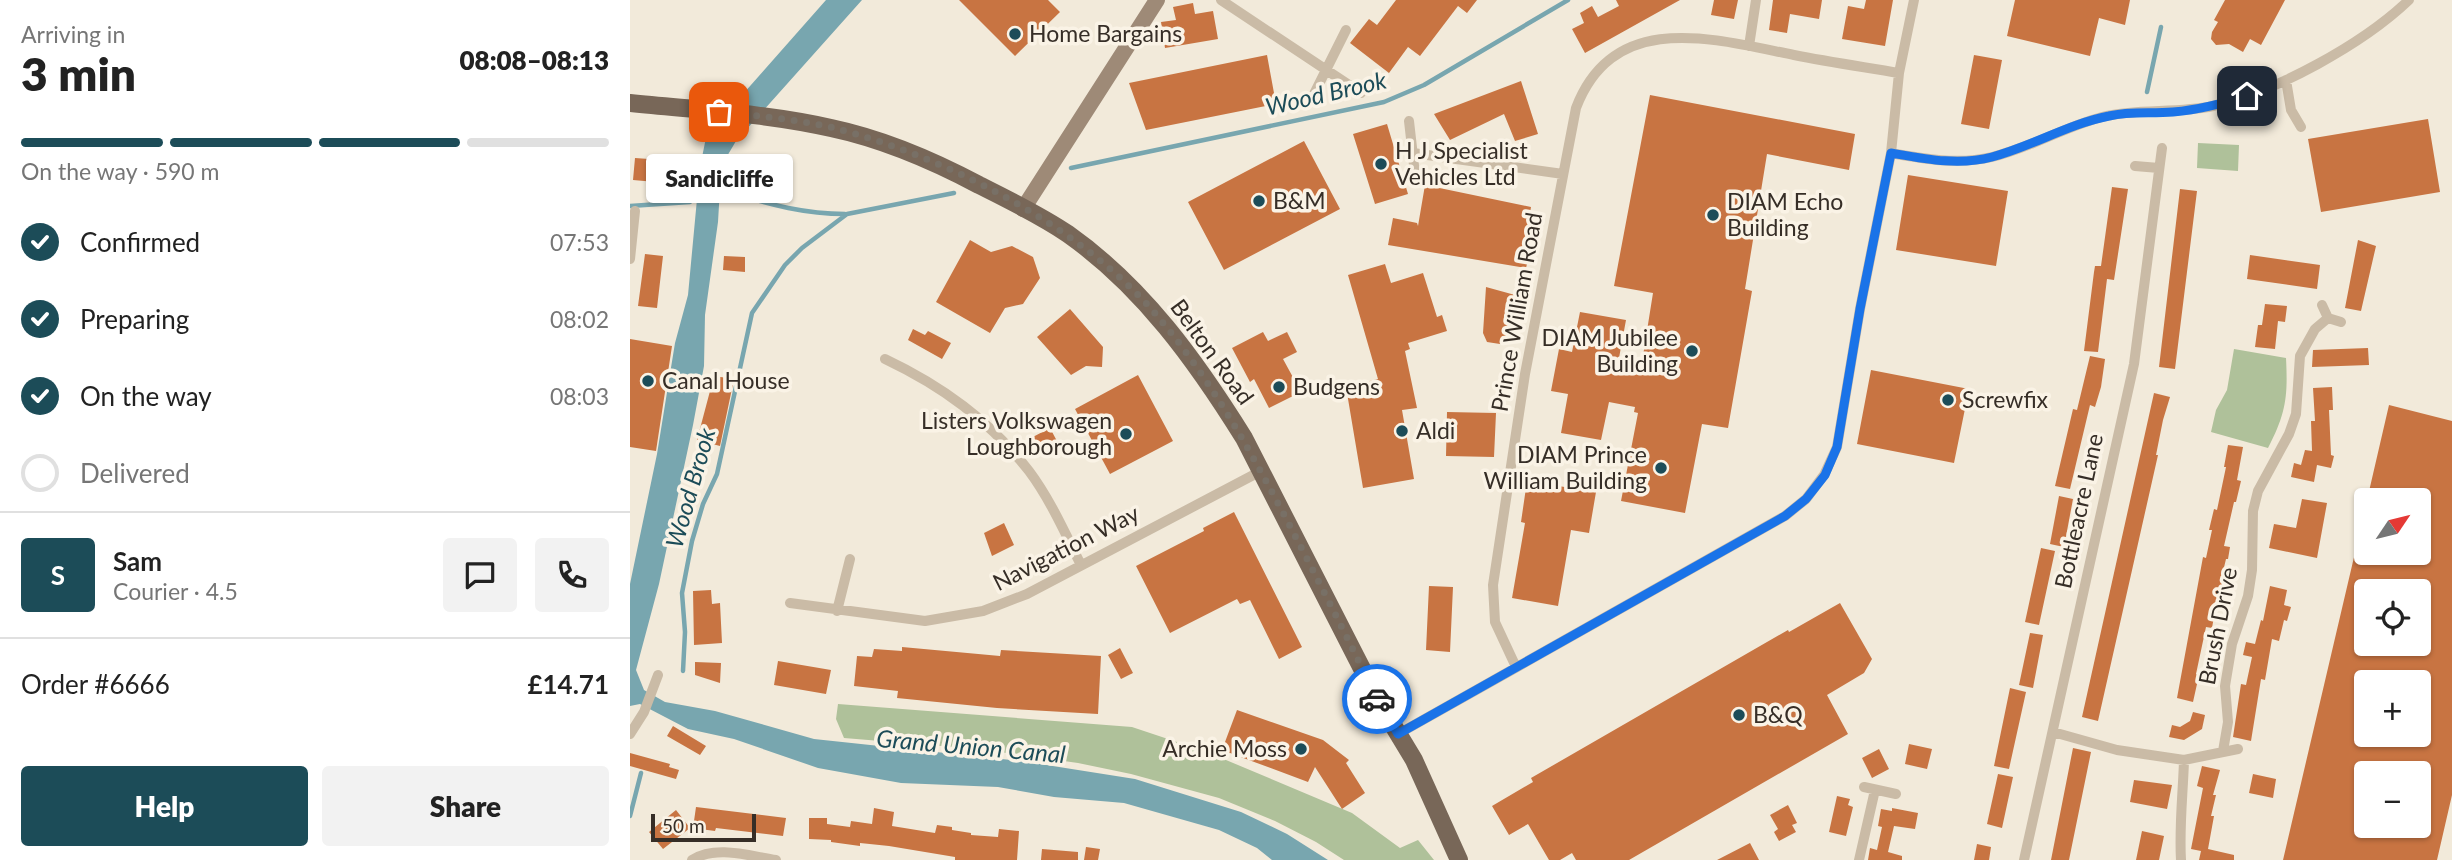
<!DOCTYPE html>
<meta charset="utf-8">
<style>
body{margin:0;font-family:Lato,sans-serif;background:#f2f2f2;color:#222;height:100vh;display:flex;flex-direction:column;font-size:26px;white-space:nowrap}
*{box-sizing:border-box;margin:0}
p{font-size:23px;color:#767676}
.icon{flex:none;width:38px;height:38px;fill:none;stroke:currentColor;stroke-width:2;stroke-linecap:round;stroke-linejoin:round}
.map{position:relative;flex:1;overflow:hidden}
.drawer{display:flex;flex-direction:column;background:#fff;width:630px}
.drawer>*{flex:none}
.needle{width:46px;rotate:55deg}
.fabs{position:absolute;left:1724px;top:488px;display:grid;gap:14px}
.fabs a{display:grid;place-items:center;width:77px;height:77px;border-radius:7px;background:#fff;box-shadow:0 2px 5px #0004;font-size:35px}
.scale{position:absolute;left:21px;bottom:18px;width:105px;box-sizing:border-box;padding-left:7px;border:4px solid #362e27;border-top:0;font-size:19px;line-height:24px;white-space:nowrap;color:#362e27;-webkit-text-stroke:5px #faf3e6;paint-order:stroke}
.pin{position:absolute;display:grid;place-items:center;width:60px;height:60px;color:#fff;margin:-30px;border-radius:14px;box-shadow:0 4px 10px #0006}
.courier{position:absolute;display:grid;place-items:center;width:70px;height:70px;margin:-35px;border:5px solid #1a73e8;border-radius:50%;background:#fff;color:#222;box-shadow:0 2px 9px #0007}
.bubble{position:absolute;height:49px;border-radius:7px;background:#fff;box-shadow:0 2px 5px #0004;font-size:23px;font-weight:800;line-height:49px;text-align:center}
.head em{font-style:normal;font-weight:800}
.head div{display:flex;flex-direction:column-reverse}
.head{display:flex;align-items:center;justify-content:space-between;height:119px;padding:0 21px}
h1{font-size:46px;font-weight:800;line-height:52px}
.bar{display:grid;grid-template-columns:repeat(4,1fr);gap:10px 7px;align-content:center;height:84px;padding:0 21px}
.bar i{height:9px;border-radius:5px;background:#e0e0e0}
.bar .selected{background:#1c4c58}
.bar p{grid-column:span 4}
.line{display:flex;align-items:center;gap:18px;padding:0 21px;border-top:2px solid #e0e0e0}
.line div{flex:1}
.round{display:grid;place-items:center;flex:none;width:74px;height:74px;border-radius:7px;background:#f2f2f2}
ol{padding:0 21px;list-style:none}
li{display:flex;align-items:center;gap:21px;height:77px}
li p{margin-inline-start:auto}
li .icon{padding:7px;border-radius:50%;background:#1c4c58;color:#fff;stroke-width:4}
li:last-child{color:#767676}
li i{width:38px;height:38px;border:4px solid #e0e0e0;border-radius:50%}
.button{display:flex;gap:14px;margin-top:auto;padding:14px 21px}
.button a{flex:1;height:80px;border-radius:7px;background:#1c4c58;color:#fff;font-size:28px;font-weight:800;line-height:80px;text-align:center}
.button a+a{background:#f2f2f2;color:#222}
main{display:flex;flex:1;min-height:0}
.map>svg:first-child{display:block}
.green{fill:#afc19a}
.water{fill:#78a6af}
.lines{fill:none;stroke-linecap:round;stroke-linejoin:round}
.stream{stroke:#78a6af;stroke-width:4.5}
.building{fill:#c87442;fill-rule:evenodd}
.street{stroke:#cabba6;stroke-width:10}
.secondary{stroke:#9e8a77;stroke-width:16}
.primary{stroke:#786758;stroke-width:18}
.done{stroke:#787066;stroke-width:7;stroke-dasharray:0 12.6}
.route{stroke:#1a73e8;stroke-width:9}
.poi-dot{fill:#1c4c58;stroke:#faf3e6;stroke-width:2.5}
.labels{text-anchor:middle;stroke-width:7;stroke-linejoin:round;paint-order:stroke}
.poi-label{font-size:23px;fill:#362e27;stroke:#faf3e6;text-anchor:start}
.street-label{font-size:23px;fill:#362e27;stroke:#faf3e6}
.water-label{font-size:24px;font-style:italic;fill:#1c4c58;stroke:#faf3e6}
</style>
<main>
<section class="drawer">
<div class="head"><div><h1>3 min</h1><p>Arriving in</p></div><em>08:08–08:13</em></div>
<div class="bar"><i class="selected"></i><i class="selected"></i><i class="selected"></i><i></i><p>On the way · 590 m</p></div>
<ol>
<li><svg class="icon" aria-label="check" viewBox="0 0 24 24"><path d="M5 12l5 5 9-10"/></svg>Confirmed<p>07:53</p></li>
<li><svg class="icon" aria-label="check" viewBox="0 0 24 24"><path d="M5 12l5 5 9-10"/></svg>Preparing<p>08:02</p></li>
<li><svg class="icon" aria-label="check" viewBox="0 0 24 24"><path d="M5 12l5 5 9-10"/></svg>On the way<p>08:03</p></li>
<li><i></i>Delivered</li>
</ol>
<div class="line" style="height:126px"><b class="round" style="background:#1c4c58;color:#fff">S</b><div><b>Sam</b><p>Courier · 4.5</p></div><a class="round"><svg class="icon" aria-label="chat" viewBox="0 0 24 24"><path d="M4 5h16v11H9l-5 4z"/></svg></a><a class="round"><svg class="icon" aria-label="phone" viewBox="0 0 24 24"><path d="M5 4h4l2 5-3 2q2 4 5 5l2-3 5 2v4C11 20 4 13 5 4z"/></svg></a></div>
<div class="line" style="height:91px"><div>Order #6666</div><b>£14.71</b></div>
<div class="button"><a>Help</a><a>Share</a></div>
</section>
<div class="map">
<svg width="1822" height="860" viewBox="0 0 1822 860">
<rect width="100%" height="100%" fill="#f2eada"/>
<path class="green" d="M 1568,143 L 1609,145 L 1608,171 L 1567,168 Z
M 1604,349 L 1656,358 C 1658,397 1656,413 1638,448 L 1581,432 L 1586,410 L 1597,390 Z
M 208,704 L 502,727 L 577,752 L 722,813 L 770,848 L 788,840 L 804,860 L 714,860 L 686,842 L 645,821 L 589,798 L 501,774 L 448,763 L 348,749 L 214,738 L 206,719 Z"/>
<path class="water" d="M 196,0 L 232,0 L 106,141 L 96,158 L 90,188 L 88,222 L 75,315 L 74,366 L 63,425 L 29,584 L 6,670 L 14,690 L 35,702 L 85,711 L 184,739 L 391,761 L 505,779 L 611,812 L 657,834 L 698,860 L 642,860 L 627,848 L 589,830 L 494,803 L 424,797 L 368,787 L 271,783 L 188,768 L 104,739 L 58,729 L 10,704 L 0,706 L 0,584 L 27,454 L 45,343 L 58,295 L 70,167 L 78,128 L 91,129 L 113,94 Z"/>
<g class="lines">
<path class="stream" d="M 1517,92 L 1531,27
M 441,168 L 754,102 L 794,85 L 938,0
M 103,193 C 140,205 176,214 215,214
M 0,206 L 60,202
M 53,671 L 55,632 L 52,593 L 62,541 L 73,504 L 87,474 L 122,313 L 155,265 L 172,248 L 217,214 L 324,193
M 0,816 L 11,773"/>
</g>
<path class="building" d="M 329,0 L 418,0 L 430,12 L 385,56 Z
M 766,0 L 847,0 L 837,13 L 828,6 L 790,56 L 778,47 L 759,73 L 720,43 L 739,19 L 747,25 Z
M 986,0 L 1050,0 L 955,53 L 942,29 L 954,23 L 950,13 L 962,6 L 968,17 L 989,6 Z
M 1084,0 L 1108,0 L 1104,19 L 1081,15 Z
M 1143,0 L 1192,0 L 1189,19 L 1160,14 L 1157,33 L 1139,30 Z
M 1236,0 L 1263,0 L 1255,46 L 1212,39 L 1218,6 L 1234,9 Z
M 1385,0 L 1500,0 L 1495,25 L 1469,18 L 1460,56 L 1377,36 Z
M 1595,0 L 1655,0 L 1631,45 L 1620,39 L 1613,52 L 1599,44 L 1586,45 L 1581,39 L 1582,32 L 1588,22 L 1584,20 Z
M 563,3 L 565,14 L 583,11 L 588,39 L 535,48 L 531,22 L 546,20 L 543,7 Z
M 637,55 L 646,104 L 516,130 L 499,83 Z
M 1344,55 L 1372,60 L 1359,129 L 1331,124 Z
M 891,81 L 908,134 L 885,141 L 874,114 L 820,140 L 804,114 Z
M 1020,95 L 1225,134 L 1219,170 L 1137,154 L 1115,289 L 1122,291 L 1098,428 L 1072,424 L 1055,513 L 991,501 L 1008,413 L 1004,412 L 1005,407 L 979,402 L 971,440 L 931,433 L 938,394 L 921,391 L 929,349 L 942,352 L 950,312 L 996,320 L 989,358 L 1012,362 L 1023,293 L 984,286 Z
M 1798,119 L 1810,192 L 1691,212 L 1678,139 Z
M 757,124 L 778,194 L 745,204 L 723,134 Z
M 674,141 L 710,209 L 594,270 L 558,202 Z
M 5,158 L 61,162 L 59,185 L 3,180 Z
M 1278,175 L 1378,191 L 1366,266 L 1266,250 Z
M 795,185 L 901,207 L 895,242 L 902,243 L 896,268 L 758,245 L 763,218 L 787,223 L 788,226 Z
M 1482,187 L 1498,189 L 1484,280 L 1477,279 L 1468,352 L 1454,351 L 1464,272 L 1465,266 L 1471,266 Z
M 1550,189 L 1567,191 L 1545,369 L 1529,367 Z
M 340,240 L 361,252 L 382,246 L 403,257 L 410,278 L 393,304 L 375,308 L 360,333 L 306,302 Z
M 1728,240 L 1746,246 L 1731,311 L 1715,308 Z
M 15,254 L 33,256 L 27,308 L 8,306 Z
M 1620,255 L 1690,265 L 1687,289 L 1617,279 Z
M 94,256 L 115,257 L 115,272 L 93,270 Z
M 755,264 L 761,283 L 793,273 L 807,317 L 812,315 L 817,331 L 778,343 L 780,349 L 775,351 L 787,408 L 772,410 L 784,479 L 733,488 L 716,387 L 748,379 L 718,275 Z
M 856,287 L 885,295 L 878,338 L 870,344 L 857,342 L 853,333 Z
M 1635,304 L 1657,306 L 1655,322 L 1648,321 L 1645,349 L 1625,347 L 1628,325 L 1632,325 Z
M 440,309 L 473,347 L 472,367 L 456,366 L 441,375 L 407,337 Z
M 283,329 L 295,335 L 298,331 L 321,343 L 312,359 L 278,340 Z
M 633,332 L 638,341 L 657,332 L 667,352 L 653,359 L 671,392 L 639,408 L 624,379 L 620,382 L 602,348 Z
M 0,339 L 42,346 L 26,451 L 0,447 Z
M 1738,348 L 1739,365 L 1682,367 L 1683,350 Z
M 1460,356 L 1475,359 L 1471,387 L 1465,407 L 1460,405 L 1440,489 L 1425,486 L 1443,409 L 1447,410 Z
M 1241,370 L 1339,389 L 1324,463 L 1227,444 Z
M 508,375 L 543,441 L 480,474 L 445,409 Z
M 84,376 L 104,379 L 90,446 L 67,440 Z
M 1702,387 L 1703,410 L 1699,410 L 1701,455 L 1704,456 L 1701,468 L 1687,465 L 1684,482 L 1661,477 L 1664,463 L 1671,465 L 1675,450 L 1682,451 L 1681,421 L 1685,421 L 1683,388 Z
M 1524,393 L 1540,397 L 1533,420 L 1526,455 L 1528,455 L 1468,721 L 1452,717 Z
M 1759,405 L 1822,421 L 1822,795 L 1807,860 L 1653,860 L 1732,523 L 1736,523 L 1736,553 L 1788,553 L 1788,500 L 1737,500 ZM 1736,592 L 1788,592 L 1788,644 L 1736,644 ZM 1736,682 L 1788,682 L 1788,735 L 1736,735 ZM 1736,774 L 1788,774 L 1788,826 L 1736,826 Z
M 817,412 L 866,413 L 864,457 L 816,456 Z
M 420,428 L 428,443 L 407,454 L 399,439 Z
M 1598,445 L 1613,447 L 1607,480 L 1611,481 L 1606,502 L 1604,502 L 1594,546 L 1600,547 L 1598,559 L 1596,559 L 1591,580 L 1593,581 L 1590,595 L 1588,594 L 1582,628 L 1576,627 L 1566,674 L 1569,675 L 1563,702 L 1547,698 L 1573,557 L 1576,558 L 1582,530 L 1579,530 L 1584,509 L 1587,510 L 1596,467 L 1594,467 Z
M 897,481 L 966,492 L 959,533 L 941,530 L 928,606 L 882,598 L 895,523 L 891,522 Z
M 1429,496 L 1443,499 L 1434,547 L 1420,544 Z
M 1672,499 L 1697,503 L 1687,558 L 1639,548 L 1644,524 L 1666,528 Z
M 604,512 L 672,647 L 649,659 L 620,600 L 610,604 L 607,599 L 540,633 L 506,566 L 574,531 L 573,528 Z
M 374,523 L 384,545 L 362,556 L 354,533 Z
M 1411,548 L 1425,551 L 1409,625 L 1395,622 Z
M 799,586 L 823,587 L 820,652 L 796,650 Z
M 1640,586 L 1657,590 L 1654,605 L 1661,607 L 1657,621 L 1654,620 L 1649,641 L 1642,639 L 1635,680 L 1631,679 L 1621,741 L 1603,737 L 1611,684 L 1616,685 L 1622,657 L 1613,655 L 1616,642 L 1625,644 L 1631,620 L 1633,621 Z
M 81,590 L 82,604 L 90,603 L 92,643 L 64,645 L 63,591 Z
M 1210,603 L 1242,659 L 1234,673 L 1197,695 L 1218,734 L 999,860 L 946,860 L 942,853 L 930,860 L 919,860 L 898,824 L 879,835 L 862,806 L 903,782 L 901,778 L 1158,630 L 1159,632 Z
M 1400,633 L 1413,635 L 1403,688 L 1389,685 Z
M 272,647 L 370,656 L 371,650 L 471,656 L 468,714 L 367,708 L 267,698 L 268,691 L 224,686 L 227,656 L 242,657 L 244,649 L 272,651 Z
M 490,648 L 503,673 L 491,679 L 478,655 Z
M 148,661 L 201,670 L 196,694 L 144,685 Z
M 65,662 L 91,663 L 90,683 L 65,675 Z
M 1380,688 L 1396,692 L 1379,769 L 1364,766 Z
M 607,710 L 693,740 L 719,760 L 716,763 L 735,793 L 712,809 L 685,767 L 678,782 L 592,750 Z
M 1563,712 L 1575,715 L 1572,729 L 1554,740 L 1539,737 L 1542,725 L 1550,727 L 1560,721 Z
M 43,726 L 76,746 L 70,755 L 37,736 Z
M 1279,744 L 1302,749 L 1297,769 L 1275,764 Z
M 1443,748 L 1461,752 L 1439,860 L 1421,860 Z
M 1249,749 L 1259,769 L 1242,778 L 1232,758 Z
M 0,753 L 40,764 L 39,767 L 49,770 L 46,779 L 0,766 Z
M 1572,766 L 1590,770 L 1583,795 L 1586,795 L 1581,816 L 1584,816 L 1578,849 L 1604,855 L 1604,860 L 1569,860 L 1571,851 L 1561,849 L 1573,788 L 1567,786 Z
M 1368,774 L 1383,777 L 1372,828 L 1357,824 Z
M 1623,774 L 1646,779 L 1643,798 L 1619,793 Z
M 1504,780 L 1542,785 L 1537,809 L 1500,802 Z
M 1207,796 L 1220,799 L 1218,805 L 1223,807 L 1216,836 L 1199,832 Z
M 1158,805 L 1167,823 L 1162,825 L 1166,832 L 1149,841 L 1144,832 L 1148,829 L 1140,815 Z
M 66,807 L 156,818 L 153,836 L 86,828 L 85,831 L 63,828 Z
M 244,808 L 264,812 L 262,826 L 305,833 L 307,825 L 322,827 L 322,830 L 341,833 L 341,835 L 368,837 L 369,829 L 389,831 L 387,860 L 325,860 L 325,857 L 259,846 L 230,843 L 230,846 L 201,842 L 201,840 L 179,839 L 179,818 L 197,818 L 197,824 L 220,827 L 221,821 L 242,824 Z
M 1262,808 L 1288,813 L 1285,829 L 1264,826 L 1258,852 L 1272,856 L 1272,860 L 1238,860 L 1240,848 L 1247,850 L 1252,827 L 1248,826 L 1251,809 L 1262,811 Z
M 46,810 L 60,828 L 33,849 L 19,832 Z
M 1512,831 L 1534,836 L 1529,860 L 1506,860 Z
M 1120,843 L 1129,860 L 1087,860 Z
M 1347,844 L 1361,847 L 1359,860 L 1344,860 Z
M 456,847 L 470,849 L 468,860 L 454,860 Z
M 412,849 L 448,852 L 448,860 L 411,860 Z"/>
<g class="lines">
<path class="street" d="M 591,0 L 731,93
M 1119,46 L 1126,0
M 1656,80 L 1661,110 L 1671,127
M 681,100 L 716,30
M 779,121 L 786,183
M 783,153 L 933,174
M 1261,153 C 1294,159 1328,165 1362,157 C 1400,148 1434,127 1472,117 C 1509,108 1546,114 1583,106 C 1646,92 1733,44 1779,0
M 1505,166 L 1529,168
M 0,259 L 5,211
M 1692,305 L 1698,318 L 1711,322
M 255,359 C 312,386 359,420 399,471 C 420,499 435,533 451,565
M 160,603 L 295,621 L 353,611 L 397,594 L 631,471
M 207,611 L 220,559
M 886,667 L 865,622 L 863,585 L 895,374 L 946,108 C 984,9 1084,39 1164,55 C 1199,62 1234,67 1269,73
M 1423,732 L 1487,750 L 1554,760 L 1608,749
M 0,734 L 14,712 L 28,675
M 768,734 L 1155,516 L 1176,499 L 1194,475 L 1207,447 L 1230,309 L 1261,153 L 1269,73 L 1284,0
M 1593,751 L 1598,722 L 1595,686 L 1602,644 L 1618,596 L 1622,570 L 1623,511 L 1628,491 L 1659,434 L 1666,414 L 1670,356 L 1685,329 L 1698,318
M 1234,787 L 1266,794
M 62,860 C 86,845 119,856 146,860
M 1229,860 L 1245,790
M 1394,860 L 1504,364 L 1532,148
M 1551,860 C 1549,826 1553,794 1554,760"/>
<path class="secondary" d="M 393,209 L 527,0"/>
<path class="primary" d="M 0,103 C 67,110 135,113 201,128 C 253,139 302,160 349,185 C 379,200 410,215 438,234 C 513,287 566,361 614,438 L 749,702 L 784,760 L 829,860"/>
</g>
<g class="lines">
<path class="done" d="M 89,112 C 127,116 166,119 204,128 C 317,157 454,228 529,318 C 582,381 621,452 659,524 C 689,582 719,640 747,699"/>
<path class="route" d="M 747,699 L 768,734 L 1155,516 L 1176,499 L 1195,475 L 1207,447 L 1230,309 L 1261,153 C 1295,159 1329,166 1362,157 C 1403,146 1438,124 1479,116 C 1501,111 1521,114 1543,112 C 1569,110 1593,103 1617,96"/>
</g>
<g class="poi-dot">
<circle cx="385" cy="34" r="7"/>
<circle cx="751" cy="164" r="7"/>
<circle cx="629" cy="201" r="7"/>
<circle cx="1083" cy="215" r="7"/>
<circle cx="1062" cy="351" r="7"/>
<circle cx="18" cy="381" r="7"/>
<circle cx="649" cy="387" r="7"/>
<circle cx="1318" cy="400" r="7"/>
<circle cx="772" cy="431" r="7"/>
<circle cx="496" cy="434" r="7"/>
<circle cx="1031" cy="468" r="7"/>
<circle cx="1109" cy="715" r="7"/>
<circle cx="671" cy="749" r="7"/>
</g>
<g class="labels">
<g class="poi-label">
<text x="399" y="42">Home Bargains</text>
<text x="765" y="159">H J Specialist<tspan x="765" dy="26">Vehicles Ltd</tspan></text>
<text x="643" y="209">B&amp;M</text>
<text x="1097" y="210">DIAM Echo<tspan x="1097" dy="26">Building</tspan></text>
<text x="1048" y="346" text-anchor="end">DIAM Jubilee<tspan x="1048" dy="26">Building</tspan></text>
<text x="32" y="389">Canal House</text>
<text x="663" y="395">Budgens</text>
<text x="1332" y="408">Screwfix</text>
<text x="482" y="429" text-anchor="end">Listers Volkswagen<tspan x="482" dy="26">Loughborough</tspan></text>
<text x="786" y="439">Aldi</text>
<text x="1017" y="463" text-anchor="end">DIAM Prince<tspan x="1017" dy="26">William Building</tspan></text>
<text x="1123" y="723">B&amp;Q</text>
<text x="657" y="757" text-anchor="end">Archie Moss</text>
</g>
<g class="street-label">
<text transform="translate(887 312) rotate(-80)" y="8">Prince William Road</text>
<text transform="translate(582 352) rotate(54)" y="8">Belton Road</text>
<text transform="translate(1449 511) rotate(-78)" y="8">Bottleacre Lane</text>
<text transform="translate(436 548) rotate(-27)" y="8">Navigation Way</text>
<text transform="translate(1588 626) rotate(-79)" y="8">Brush Drive</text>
</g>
<g class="water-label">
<text transform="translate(696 94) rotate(-13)" y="8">Wood Brook</text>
<text transform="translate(61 488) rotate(-74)" y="8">Wood Brook</text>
<text transform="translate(341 747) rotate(5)" y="8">Grand Union Canal</text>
</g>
</g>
</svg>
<div class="fabs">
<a><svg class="needle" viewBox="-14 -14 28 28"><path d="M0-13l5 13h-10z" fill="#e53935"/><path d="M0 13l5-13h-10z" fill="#767676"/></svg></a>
<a><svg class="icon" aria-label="locate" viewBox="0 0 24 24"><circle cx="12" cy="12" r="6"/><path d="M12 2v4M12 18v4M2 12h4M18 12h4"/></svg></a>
<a>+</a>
<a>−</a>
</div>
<div class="scale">50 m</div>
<div class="pin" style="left:89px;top:112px;background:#ea580c"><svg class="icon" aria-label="bag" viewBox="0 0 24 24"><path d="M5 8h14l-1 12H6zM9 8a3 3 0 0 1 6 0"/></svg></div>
<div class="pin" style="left:1617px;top:96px;background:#1f2937"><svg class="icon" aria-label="home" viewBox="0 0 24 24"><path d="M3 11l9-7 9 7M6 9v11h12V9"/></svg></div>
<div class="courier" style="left:747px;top:699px"><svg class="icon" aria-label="car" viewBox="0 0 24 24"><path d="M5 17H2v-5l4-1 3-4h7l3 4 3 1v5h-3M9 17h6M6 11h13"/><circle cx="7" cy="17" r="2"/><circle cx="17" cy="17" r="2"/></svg></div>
<div class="bubble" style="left:16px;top:154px;width:147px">Sandicliffe</div>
</div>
</main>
